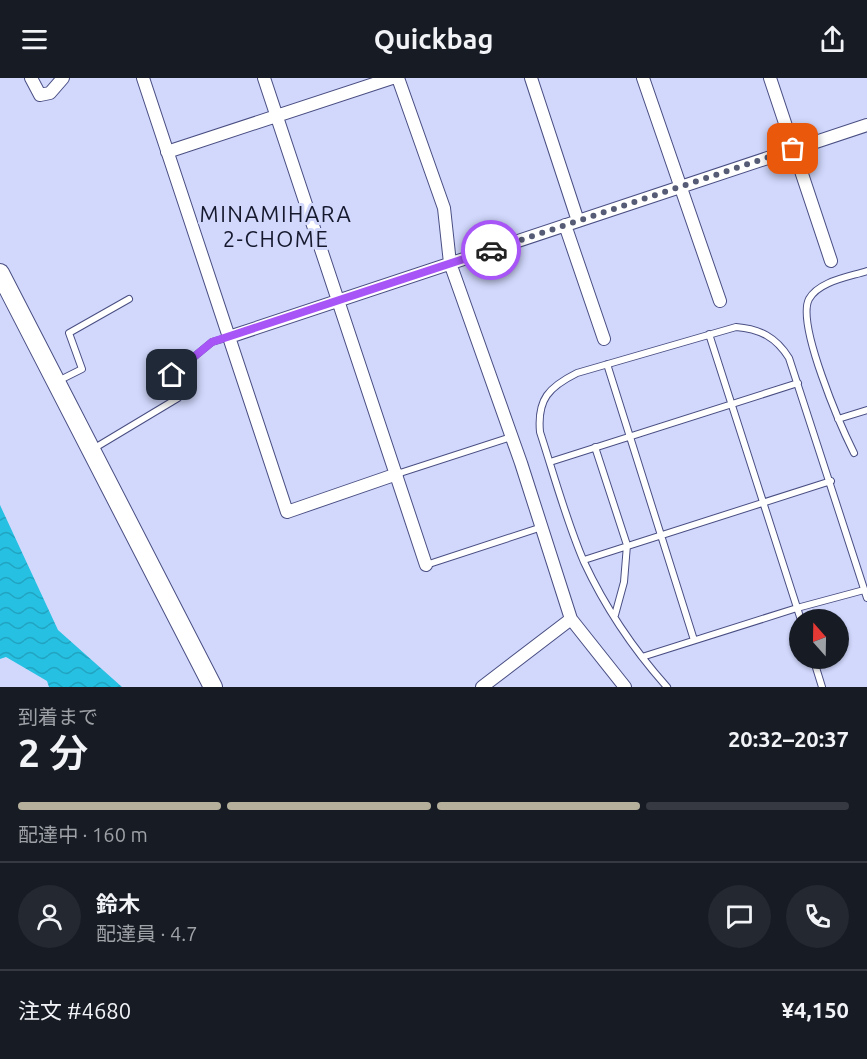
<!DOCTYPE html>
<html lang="ja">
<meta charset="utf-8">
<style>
body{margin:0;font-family:Ubuntu,"Noto Sans JP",sans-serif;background:#242831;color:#f1f3f6;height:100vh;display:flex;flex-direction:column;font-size:22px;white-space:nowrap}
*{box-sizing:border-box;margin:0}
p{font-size:20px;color:#9ea1a6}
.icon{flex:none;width:33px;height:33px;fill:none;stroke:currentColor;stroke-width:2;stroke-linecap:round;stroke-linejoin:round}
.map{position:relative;height:609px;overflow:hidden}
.sheet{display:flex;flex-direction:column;background:#171b24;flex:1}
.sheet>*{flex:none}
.needle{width:39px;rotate:340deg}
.tools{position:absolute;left:789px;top:531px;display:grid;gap:12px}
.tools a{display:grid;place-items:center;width:60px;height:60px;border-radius:50%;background:#171b24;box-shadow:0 2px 4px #0004;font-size:30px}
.pin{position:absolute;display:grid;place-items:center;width:51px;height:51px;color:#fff;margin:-26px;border-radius:12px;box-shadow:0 3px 9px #0006}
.courier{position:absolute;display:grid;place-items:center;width:60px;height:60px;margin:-30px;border:4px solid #a855f7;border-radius:50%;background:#fff;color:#222;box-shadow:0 2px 8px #0007}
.summary em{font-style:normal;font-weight:600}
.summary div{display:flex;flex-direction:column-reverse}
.summary{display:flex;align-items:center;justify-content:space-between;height:102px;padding:0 18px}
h1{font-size:39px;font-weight:600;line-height:45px}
.bar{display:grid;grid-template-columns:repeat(4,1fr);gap:9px 6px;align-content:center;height:72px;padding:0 18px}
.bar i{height:8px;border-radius:4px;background:#363941}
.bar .on{background:#b4b09b}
.bar p{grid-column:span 4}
.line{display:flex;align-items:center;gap:15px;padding:0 18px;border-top:2px solid #363941}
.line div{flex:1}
.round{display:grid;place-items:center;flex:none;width:63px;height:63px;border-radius:32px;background:#242831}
header{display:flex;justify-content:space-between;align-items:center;height:78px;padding:0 18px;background:#171b24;font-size:27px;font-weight:600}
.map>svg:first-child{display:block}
.water{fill:url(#water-waves)}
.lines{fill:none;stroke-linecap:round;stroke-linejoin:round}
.lane-casing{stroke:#494e82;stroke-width:8}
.street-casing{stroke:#494e82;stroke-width:14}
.secondary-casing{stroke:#494e82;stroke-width:20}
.lane{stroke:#fff;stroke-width:6}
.street{stroke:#fff;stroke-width:12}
.secondary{stroke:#fff;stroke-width:18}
.done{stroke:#575c76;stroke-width:6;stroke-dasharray:0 10.8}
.route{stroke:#a855f7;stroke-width:8}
.labels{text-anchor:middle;stroke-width:6;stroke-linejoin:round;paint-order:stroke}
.neighbourhood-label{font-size:22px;letter-spacing:1.5px;fill:#16192e;stroke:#d1d8fc}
</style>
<header><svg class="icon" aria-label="menu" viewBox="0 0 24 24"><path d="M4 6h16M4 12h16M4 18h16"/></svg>Quickbag<svg class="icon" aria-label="share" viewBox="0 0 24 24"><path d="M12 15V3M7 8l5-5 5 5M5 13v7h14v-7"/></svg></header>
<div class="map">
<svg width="867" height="609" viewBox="0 0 867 609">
<defs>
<pattern id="water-waves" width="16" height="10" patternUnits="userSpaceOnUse" patternTransform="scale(1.5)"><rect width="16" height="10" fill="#26c0e2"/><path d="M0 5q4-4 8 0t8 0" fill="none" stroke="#21a4c2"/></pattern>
</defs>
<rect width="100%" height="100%" fill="#d1d8fc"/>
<path class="water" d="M 0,427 L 58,552 L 122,609 L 49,609 L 47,603 L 6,579 L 0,581 Z"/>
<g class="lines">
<defs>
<path id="lane" d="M 709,256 L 801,542
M 607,286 L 694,562
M 58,303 L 82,291 L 69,255 L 129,221
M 838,341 L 867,332
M 595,369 L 627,467 L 624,504 L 615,537
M 93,371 L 178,320 L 172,297 L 212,264 L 229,259
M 854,375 C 841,349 796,246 809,221 C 819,203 849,199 867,193
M 550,384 L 798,305
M 397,396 L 511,359
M 584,482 L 831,403
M 426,487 L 542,449
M 642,579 L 797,530 L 864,512
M 813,580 L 822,609
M 667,609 C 634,572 605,529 584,484 C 566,442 554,397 540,354 C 537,321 549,309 577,295 L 736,249 C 760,251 776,259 789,280 L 867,520"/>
<path id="street" d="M 31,0 L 40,17 L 50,15 L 63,0
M 143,0 L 287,434 L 397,396
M 264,0 L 426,487
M 398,0 L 444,130 L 450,185 L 521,385 L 571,541 L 625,609
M 531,0 L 578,143
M 643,0 L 720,223
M 770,0 L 831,183
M 167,74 L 392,0
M 565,147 L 604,261
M 229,259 L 867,47
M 482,609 L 571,541"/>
<path id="secondary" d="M 0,195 L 213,609"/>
</defs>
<use href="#lane" class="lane-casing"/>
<use href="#street" class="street-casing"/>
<use href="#secondary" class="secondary-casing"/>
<use href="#lane" class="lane"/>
<use href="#street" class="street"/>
<use href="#secondary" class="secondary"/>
</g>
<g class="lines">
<path class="done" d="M 491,172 L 793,71"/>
<path class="route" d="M 172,297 L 212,264 L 491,172"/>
</g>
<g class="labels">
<g class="neighbourhood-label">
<text x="276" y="144">MINAMIHARA<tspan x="276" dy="25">2-CHOME</tspan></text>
</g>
</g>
</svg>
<div class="tools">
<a><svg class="needle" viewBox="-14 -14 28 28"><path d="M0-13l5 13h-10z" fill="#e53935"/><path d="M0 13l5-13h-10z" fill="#9ea1a6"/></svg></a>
</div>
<div class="pin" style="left:793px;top:71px;background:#ea580c"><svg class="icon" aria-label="bag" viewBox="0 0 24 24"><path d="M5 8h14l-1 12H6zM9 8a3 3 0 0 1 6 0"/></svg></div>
<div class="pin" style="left:172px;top:297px;background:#1f2937"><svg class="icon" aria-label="home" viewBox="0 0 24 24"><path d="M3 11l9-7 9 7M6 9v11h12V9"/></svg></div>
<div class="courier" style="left:491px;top:172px"><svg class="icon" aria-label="car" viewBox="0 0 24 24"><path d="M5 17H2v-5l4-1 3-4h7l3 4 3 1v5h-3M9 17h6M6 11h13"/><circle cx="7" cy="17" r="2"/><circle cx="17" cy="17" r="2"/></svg></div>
</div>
<section class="sheet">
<div class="summary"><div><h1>2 分</h1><p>到着まで</p></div><em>20:32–20:37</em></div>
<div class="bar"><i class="on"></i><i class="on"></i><i class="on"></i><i></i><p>配達中 · 160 m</p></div>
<div class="line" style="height:108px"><a class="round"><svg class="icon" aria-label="person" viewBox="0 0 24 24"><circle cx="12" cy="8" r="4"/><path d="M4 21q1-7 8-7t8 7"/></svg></a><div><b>鈴木</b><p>配達員 · 4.7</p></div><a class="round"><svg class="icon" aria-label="chat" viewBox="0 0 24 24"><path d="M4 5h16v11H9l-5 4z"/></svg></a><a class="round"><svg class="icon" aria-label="phone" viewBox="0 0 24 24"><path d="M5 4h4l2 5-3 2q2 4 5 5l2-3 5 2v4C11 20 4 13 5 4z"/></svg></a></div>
<div class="line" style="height:78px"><div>注文 #4680</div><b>¥4,150</b></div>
</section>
